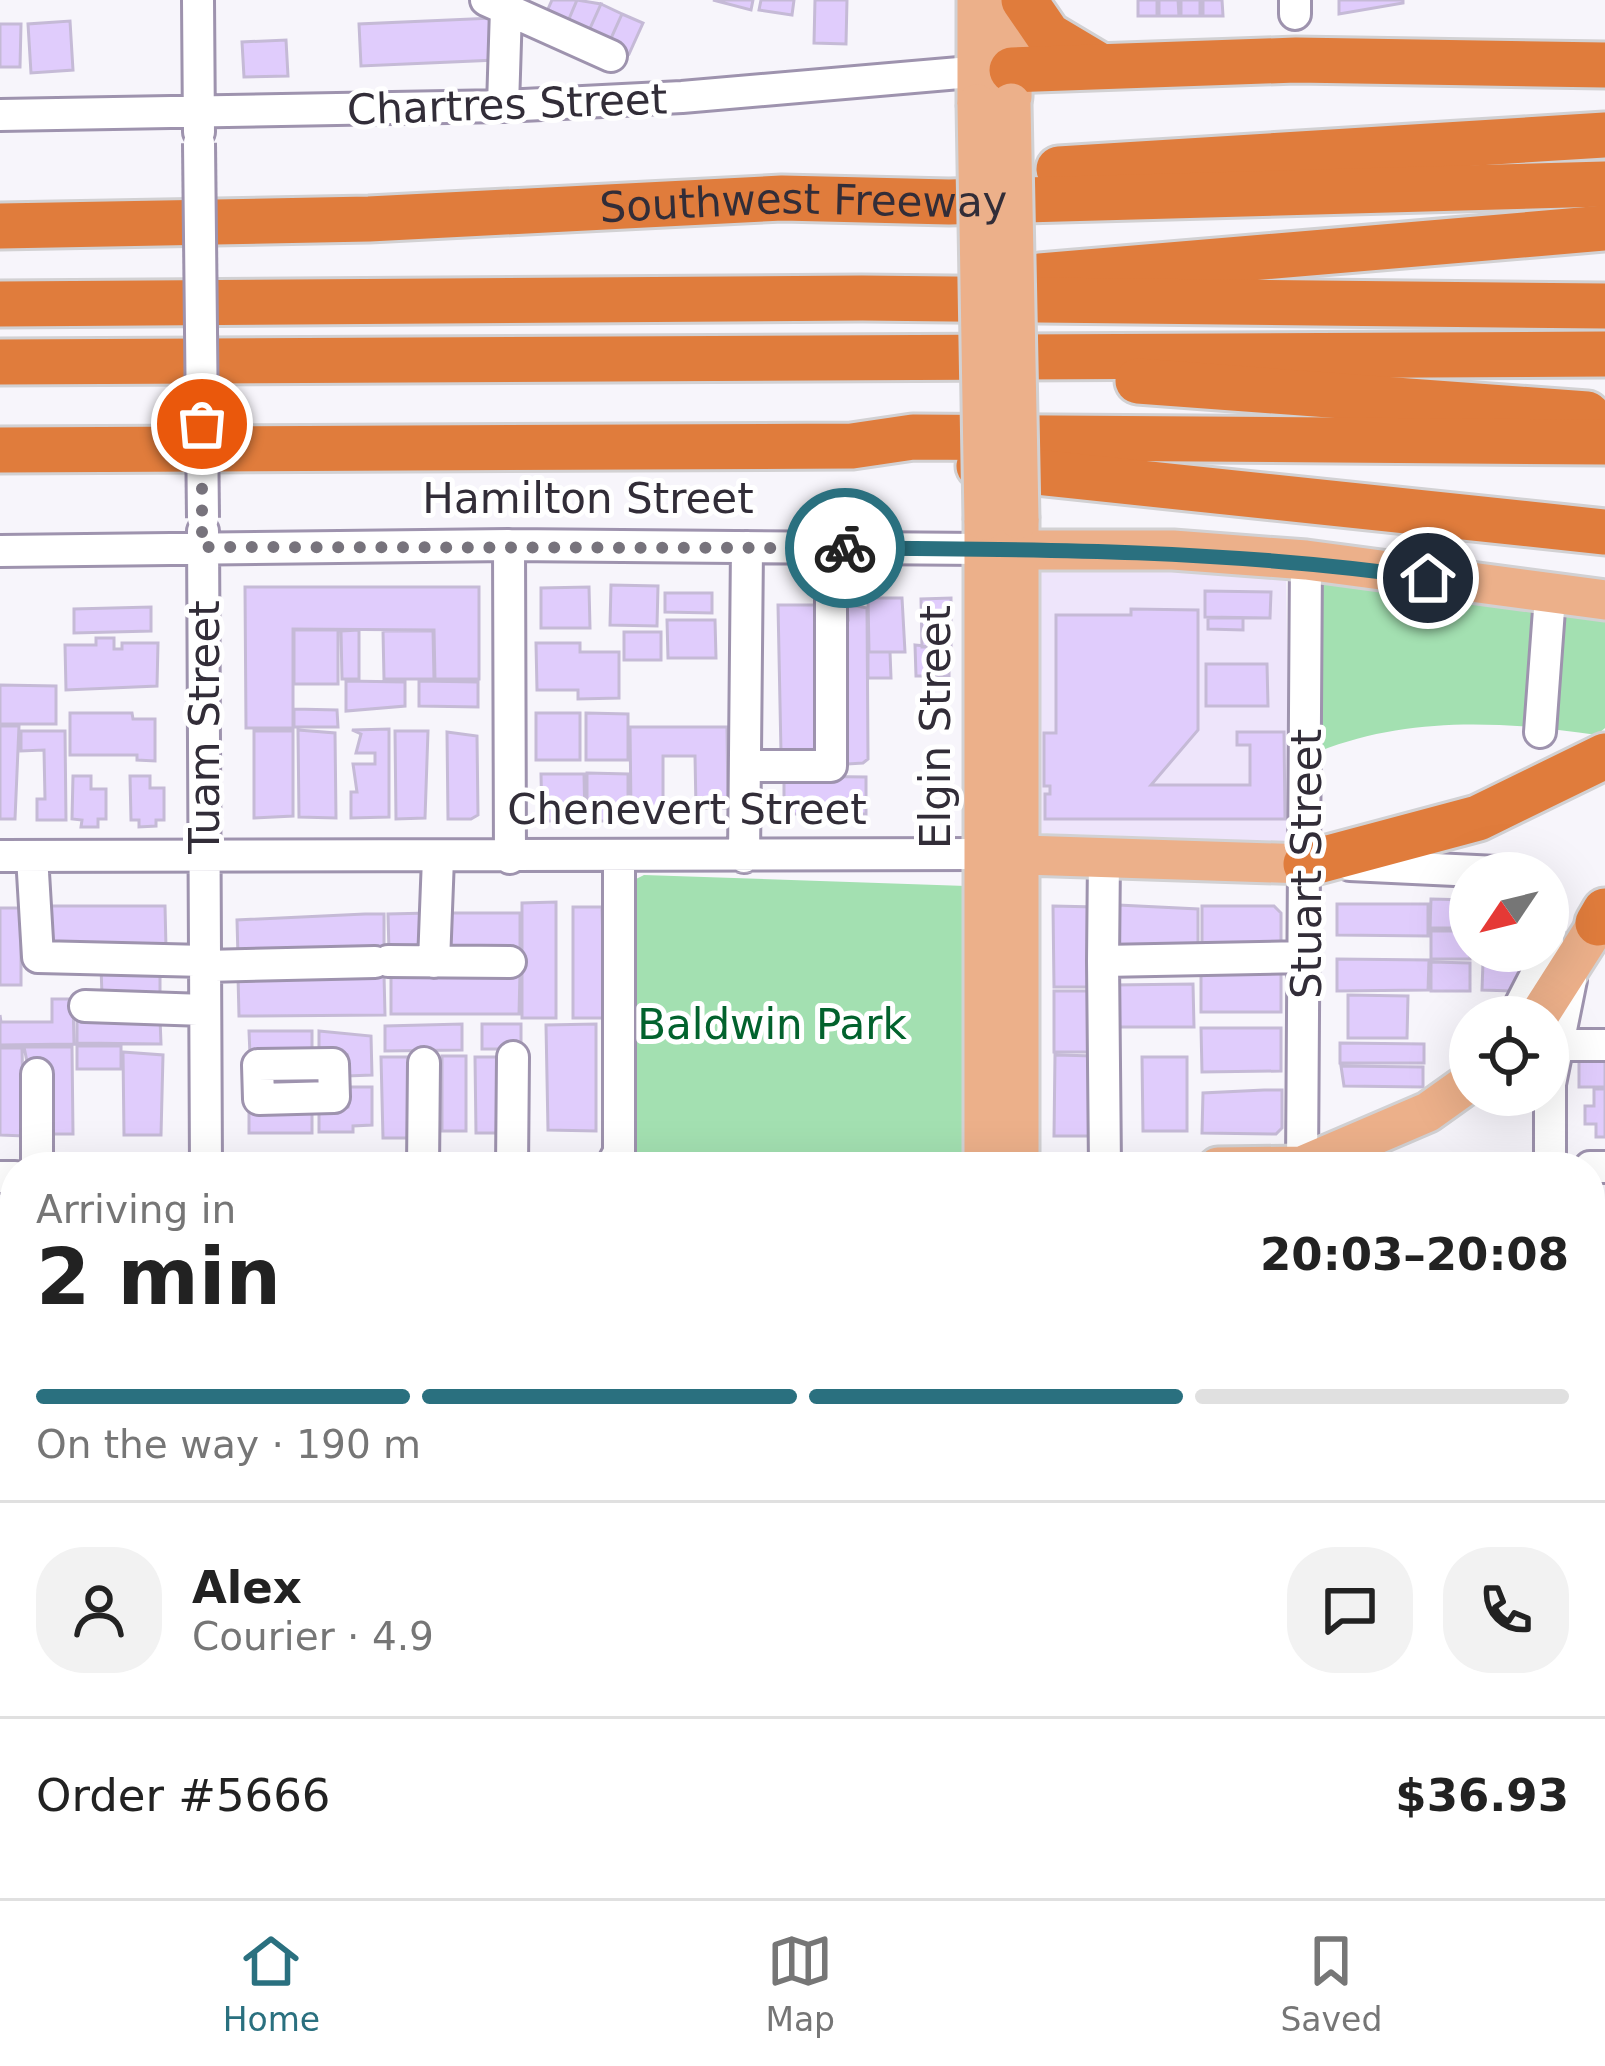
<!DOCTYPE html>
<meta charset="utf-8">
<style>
body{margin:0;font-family:"DejaVu Sans",sans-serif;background:#f2f2f2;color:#222;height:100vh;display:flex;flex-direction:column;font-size:45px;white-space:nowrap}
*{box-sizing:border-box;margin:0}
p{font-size:39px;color:#767676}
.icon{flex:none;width:66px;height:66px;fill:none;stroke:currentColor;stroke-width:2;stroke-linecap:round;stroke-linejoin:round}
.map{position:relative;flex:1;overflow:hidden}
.drawer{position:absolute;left:0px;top:1152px;width:1605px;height:747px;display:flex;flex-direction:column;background:#fff;border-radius:48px 48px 0 0;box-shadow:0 12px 48px #0002}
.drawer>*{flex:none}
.needle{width:78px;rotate:235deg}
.buttons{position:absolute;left:1449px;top:852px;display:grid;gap:24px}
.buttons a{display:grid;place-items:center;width:120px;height:120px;border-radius:50%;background:#fff;box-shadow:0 12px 48px #0002;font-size:60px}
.pin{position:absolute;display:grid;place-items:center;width:102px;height:102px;color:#fff;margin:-51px;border:6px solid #fff;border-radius:50%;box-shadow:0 3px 12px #0007}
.courier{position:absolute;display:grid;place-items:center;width:120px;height:120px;margin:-60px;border:9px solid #2a707f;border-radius:50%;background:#fff;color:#222;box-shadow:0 3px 15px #0007}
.headline em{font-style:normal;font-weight:700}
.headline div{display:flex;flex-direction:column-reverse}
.headline{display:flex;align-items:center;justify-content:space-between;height:204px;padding:0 36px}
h1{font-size:78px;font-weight:700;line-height:90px}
.bar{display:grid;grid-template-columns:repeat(4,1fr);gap:18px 12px;align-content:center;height:144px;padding:0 36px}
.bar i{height:15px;border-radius:9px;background:#e0e0e0}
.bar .active{background:#2a707f}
.bar p{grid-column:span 4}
.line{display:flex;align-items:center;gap:30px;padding:0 36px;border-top:3px solid #e0e0e0}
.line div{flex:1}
.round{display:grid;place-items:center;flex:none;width:126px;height:126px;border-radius:48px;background:#f2f2f2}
.dock{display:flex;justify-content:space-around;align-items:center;height:168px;border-top:3px solid #e0e0e0;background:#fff;font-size:33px;color:#767676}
.dock a{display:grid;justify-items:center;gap:6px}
.dock .active{color:#2a707f}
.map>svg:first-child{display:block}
.built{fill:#eee5fb}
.green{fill:#a3e0b1}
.building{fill:#e0ccfc;stroke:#c5bad6;stroke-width:3}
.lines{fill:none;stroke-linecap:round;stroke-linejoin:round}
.minor-casing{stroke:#9e93ae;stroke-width:36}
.major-casing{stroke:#d2d1d3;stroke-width:45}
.highway-casing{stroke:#d2d1d3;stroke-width:51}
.minor{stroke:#fff;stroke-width:30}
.major{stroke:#ecb08a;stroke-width:39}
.highway{stroke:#e07c3c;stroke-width:45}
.minor-bridge-casing{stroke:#9e93ae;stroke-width:36;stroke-linecap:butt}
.major-bridge-casing{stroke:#d2d1d3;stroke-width:45;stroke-linecap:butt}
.minor-bridge{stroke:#fff;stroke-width:30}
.major-bridge{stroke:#ecb08a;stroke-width:39}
.done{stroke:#77737c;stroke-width:12;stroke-dasharray:0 21.6}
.route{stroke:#2a707f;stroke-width:15}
.labels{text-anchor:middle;stroke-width:10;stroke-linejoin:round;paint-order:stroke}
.street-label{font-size:42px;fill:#322d38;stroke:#fff}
.park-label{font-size:42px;fill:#02622d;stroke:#fff}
</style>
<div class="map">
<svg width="1605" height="1898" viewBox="0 0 1605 1898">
<rect width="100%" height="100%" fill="#f7f5fb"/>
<path class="built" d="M 1036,562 L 1286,575 L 1290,842 L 1037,833 Z"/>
<path class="green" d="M 1326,577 L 1605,611 L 1605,728 L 1597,735 C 1505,721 1408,716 1320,751 L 1319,590 Z
M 644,875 L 966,886 L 973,1167 L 621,1167 L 632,881 Z"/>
<path class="building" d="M 552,0 L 577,0 L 566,26 L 545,16 Z
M 577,0 L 601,4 L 587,35 L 566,26 Z
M 713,0 L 753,0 L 751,10 Z
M 761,0 L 794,0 L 792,15 L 759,10 Z
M 815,0 L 847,0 L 846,44 L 814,43 Z
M 1138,0 L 1157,0 L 1157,16 L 1138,16 Z
M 1159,0 L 1178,0 L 1179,16 L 1159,16 Z
M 1181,0 L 1200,0 L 1200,16 L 1181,16 Z
M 1203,0 L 1222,0 L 1223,16 L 1203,16 Z
M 1339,0 L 1403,0 L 1403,3 L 1339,14 Z
M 601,4 L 622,14 L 608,45 L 587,35 Z
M 622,14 L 643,23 L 629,54 L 608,45 Z
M 493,18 L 496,60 L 361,66 L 359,24 Z
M 70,21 L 73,70 L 31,73 L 28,24 Z
M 0,24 L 21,24 L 20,67 L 0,67 Z
M 286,40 L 288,76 L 244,77 L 242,42 Z
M 611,585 L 658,586 L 657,626 L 610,625 Z
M 245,587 L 479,587 L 479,679 L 435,679 L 434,630 L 293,629 L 293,728 L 246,728 Z
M 589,587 L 590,628 L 541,628 L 541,588 Z
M 1205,591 L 1271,592 L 1270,618 L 1205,617 Z
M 665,593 L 712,593 L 712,613 L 665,612 Z
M 868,598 L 902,598 L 905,652 L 869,652 Z
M 951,598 L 951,647 L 922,647 L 921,599 Z
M 847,604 L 867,608 L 868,759 L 863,763 L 848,764 L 844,748 L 843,620 L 848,620 Z
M 778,605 L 820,605 L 822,759 L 781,753 Z
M 151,607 L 151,631 L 74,633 L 74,609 Z
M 1131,609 L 1198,610 L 1198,730 L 1151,785 L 1250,785 L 1250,745 L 1237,745 L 1237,732 L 1284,732 L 1285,819 L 1045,819 L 1045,794 L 1050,794 L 1050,786 L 1044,786 L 1044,733 L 1056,733 L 1056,615 L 1131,615 Z
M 1208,618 L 1243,618 L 1243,630 L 1208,629 Z
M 667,620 L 715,620 L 716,658 L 668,658 Z
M 294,630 L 338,630 L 338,684 L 294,684 Z
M 359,630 L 359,679 L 342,679 L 341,631 Z
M 383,631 L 433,631 L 434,679 L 384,679 Z
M 624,632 L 661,632 L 661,660 L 624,660 Z
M 96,638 L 114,638 L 114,649 L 122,649 L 122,643 L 158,643 L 157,686 L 66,690 L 65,645 L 96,645 Z
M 536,643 L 580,643 L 580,652 L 619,652 L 619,698 L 578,699 L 578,690 L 537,690 Z
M 915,645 L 949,648 L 949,676 L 916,676 Z
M 868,652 L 890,652 L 891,678 L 868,678 Z
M 1206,664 L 1267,664 L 1268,706 L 1206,706 Z
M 346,681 L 405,682 L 405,706 L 346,711 Z
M 419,681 L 478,682 L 478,707 L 419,706 Z
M 0,685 L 56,686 L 56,724 L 0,724 Z
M 294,709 L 337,710 L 338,727 L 294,727 Z
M 70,713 L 132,713 L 133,719 L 155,719 L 155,761 L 137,760 L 137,755 L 70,755 Z
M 536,713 L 580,713 L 580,760 L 536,760 Z
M 586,713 L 628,714 L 628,760 L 586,760 Z
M 0,726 L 19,726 L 15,819 L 0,819 Z
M 630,727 L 727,727 L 728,808 L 696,808 L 695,756 L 663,756 L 663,809 L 631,810 Z
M 389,729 L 389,817 L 351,818 L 351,792 L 357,792 L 353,764 L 375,764 L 375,753 L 356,753 L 361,734 L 352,730 Z
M 298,730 L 335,733 L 336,818 L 299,817 Z
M 21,731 L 65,731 L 66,820 L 37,820 L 37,799 L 45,799 L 44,750 L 21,751 Z
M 254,731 L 293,731 L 293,816 L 254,818 Z
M 395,731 L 428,731 L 425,818 L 396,819 Z
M 447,732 L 477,736 L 478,815 L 471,819 L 448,819 Z
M 587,773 L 628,774 L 628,821 L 587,821 Z
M 541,774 L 584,774 L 585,821 L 542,821 Z
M 73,776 L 91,776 L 91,789 L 106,789 L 106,819 L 98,819 L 98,827 L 81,827 L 82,820 L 72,819 Z
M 130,776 L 150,776 L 150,788 L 164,788 L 164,820 L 156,820 L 156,826 L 139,827 L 139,820 L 131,820 Z
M 784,776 L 866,777 L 866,814 L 784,814 Z
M 1431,899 L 1470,900 L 1470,928 L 1430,928 Z
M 556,902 L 556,1018 L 522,1018 L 522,903 Z
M 1337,904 L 1428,904 L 1428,936 L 1337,935 Z
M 1118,905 L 1198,909 L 1198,950 L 1118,949 Z
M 49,906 L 165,906 L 166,948 L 48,948 Z
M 1053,906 L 1096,907 L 1095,987 L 1054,987 Z
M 1202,906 L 1274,906 L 1281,913 L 1281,949 L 1202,948 Z
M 573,907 L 602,907 L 605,1018 L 573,1018 Z
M 0,908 L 21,908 L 21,985 L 0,985 Z
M 429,913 L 429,952 L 389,952 L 388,914 Z
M 443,913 L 520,913 L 520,951 L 444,951 Z
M 365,914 L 384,914 L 384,950 L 238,957 L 237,920 Z
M 1431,931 L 1470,931 L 1470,959 L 1431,959 Z
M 1482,951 L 1522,951 L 1522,960 L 1482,959 Z
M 1337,959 L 1429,960 L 1428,990 L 1337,991 Z
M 1431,962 L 1470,963 L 1470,991 L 1431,991 Z
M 1483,962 L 1522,963 L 1522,975 L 1512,991 L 1482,990 Z
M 101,966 L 160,966 L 160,996 L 102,996 Z
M 1201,970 L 1281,970 L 1281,1012 L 1201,1012 Z
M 520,973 L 519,1014 L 391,1014 L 391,974 Z
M 384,975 L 385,1015 L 239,1016 L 238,976 Z
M 1193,984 L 1194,1027 L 1114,1027 L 1113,985 Z
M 1054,991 L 1096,991 L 1096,1052 L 1054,1052 Z
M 1348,995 L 1408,996 L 1407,1038 L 1348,1038 Z
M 52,999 L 73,999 L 74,1044 L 0,1045 L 0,1015 L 1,1022 L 52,1022 Z
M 77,1016 L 160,1018 L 161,1044 L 77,1043 Z
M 462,1024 L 462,1050 L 385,1051 L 385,1026 Z
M 482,1024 L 521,1024 L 521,1049 L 482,1049 Z
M 596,1024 L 596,1131 L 548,1130 L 546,1025 Z
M 1201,1028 L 1281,1028 L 1281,1071 L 1202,1072 Z
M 249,1031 L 312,1031 L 312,1055 L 250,1055 Z
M 319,1031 L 371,1036 L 372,1075 L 347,1076 L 347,1055 L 319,1055 Z
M 1340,1043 L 1424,1044 L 1424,1063 L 1340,1063 Z
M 77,1046 L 121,1046 L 121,1069 L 77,1069 Z
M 24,1047 L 72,1047 L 73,1134 L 42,1134 Z
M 0,1048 L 22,1048 L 24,1136 L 0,1135 Z
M 123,1052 L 163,1055 L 161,1135 L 124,1135 Z
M 1055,1055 L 1096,1056 L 1096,1136 L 1054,1136 Z
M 1605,1055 L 1605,1087 L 1579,1087 L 1579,1059 Z
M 442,1056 L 466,1056 L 466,1131 L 442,1131 Z
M 381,1057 L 408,1057 L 409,1138 L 383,1138 Z
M 475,1057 L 500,1057 L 500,1133 L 476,1133 Z
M 1142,1057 L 1187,1057 L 1187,1131 L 1143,1131 Z
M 1341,1066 L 1423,1067 L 1423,1087 L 1344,1086 Z
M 348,1087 L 372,1087 L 372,1125 L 353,1126 L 353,1132 L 319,1132 L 319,1107 L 348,1107 Z
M 1594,1089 L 1605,1089 L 1605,1137 L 1596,1137 L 1596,1124 L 1585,1124 L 1585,1106 L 1594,1106 Z
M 1264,1090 L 1282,1090 L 1282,1128 L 1276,1134 L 1202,1133 L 1203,1093 Z
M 249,1109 L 312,1110 L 312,1133 L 249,1133 Z
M 1605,1220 L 1605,1253 L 1590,1258 L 1590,1221 Z
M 0,1228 L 15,1228 L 15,1453 L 0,1453 Z
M 1590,1276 L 1605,1276 L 1605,1307 L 1590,1307 Z
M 1590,1321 L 1605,1321 L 1605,1349 L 1590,1347 Z
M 1597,1367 L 1605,1367 L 1605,1396 L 1590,1396 L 1590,1369 Z
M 1590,1413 L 1605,1413 L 1605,1454 L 1590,1454 Z
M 1590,1529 L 1605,1529 L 1605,1607 L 1590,1606 Z
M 0,1548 L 15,1548 L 15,1632 L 0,1632 Z
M 0,1638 L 15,1638 L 15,1660 L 3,1660 L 3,1668 Z
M 0,1685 L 15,1685 L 15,1770 L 0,1770 Z
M 1594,1689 L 1605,1689 L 1605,1719 L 1590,1719 Z
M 1590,1724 L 1603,1724 L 1605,1768 L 1590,1768 Z
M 1590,1852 L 1605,1852 L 1604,1894 L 1586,1894 Z
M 270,1884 L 404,1884 L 404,1898 L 270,1898 Z
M 428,1884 L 481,1884 L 481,1898 L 428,1898 Z
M 555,1884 L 633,1884 L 634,1898 L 556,1898 Z
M 644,1884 L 723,1884 L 723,1898 L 645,1898 Z
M 882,1884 L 910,1884 L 910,1898 L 882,1898 Z
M 929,1884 L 964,1884 L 964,1898 L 930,1898 Z
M 1059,1884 L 1186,1884 L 1187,1898 L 1060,1898 Z
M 1433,1884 L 1461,1884 L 1461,1898 L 1433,1898 Z
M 1477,1884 L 1510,1884 L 1511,1898 L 1477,1898 Z
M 1521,1884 L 1541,1884 L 1541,1898 L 1521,1898 Z
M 1562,1884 L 1583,1884 L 1583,1893 L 1562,1895 Z"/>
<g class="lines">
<defs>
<path id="minor" d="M 198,0 L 199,132
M 486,0 L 611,56
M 1295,0 L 1295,14
M 503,106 L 506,9
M 0,115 L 503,106 L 682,97 L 994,70
M 203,531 L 206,1167
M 509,545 L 510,858
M 0,551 L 509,545 L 983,549
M 1540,732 L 1550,596
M 745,766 L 831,766 L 831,547
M 0,856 L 983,854
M 32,856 L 38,957 L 205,961
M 744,857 L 747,547
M 1350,865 L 1518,873
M 1548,898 L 1548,950
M 388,961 L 510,962
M 1103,961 L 1104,857
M 434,962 L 438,858
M 205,966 L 375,962
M 85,1006 L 205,1010
M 1514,1017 L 1548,951
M 1556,1045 L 1605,1045
M 333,1064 L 334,1097 L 259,1099 L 258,1065 Z
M 37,1074 L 37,1167
M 423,1167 L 424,1063
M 512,1167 L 513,1057
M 611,1167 L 619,1152 L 619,857
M 1105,1167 L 1103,961 L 1306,957
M 1302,1167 L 1306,560
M 1550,1167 L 1550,1084 L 1571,980
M 1590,1167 L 1605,1167
M 0,1177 L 15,1177
M 1590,1268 L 1605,1267
M 0,1492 L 15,1492
M 0,1808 L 15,1808
M 209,1884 L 209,1898
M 418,1884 L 418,1898
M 511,1884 L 511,1898
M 753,1884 L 753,1898
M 1198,1884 L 1198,1898"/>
<path id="major" d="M 1012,97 L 1013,0
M 977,104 L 977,0
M 1019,519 L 1019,1167
M 995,550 L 1173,550 L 1306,560 L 1605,600
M 993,854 L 1306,864
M 1538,1017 L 1598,923
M 984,1167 L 984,520
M 1218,1167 L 1302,1166 L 1428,1112 L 1470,1082
M 1590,1487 L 1605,1488
M 1590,1803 L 1605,1803
M 1005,1898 L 1005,1884"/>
<g id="highway">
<path d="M 1024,0 L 1048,35 L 1100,66"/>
<path d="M 1012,70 L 1296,60 L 1605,65"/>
<path d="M 1059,169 L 1605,135"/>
<path id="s1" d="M 0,226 L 369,219 L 782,198 L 949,202 L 1605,184"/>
<path d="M 1040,276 L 1605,228"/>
<path d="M 0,304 L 862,298 L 1605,306"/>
<path d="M 0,362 L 1605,354"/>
<path d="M 1138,381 L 1587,414"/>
<path d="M 0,450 L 852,446 L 913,437 L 1605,442"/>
<path d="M 979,466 L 1605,532"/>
<path d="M 1306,864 L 1478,818 L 1605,756"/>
<path d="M 1598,923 L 1605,911"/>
</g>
</defs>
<use href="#minor" class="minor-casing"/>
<use href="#major" class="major-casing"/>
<use href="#highway" class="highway-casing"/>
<use href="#minor" class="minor"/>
<use href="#major" class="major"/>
<use href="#highway" class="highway"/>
<defs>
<path id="minor-bridge" d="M 199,143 L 203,518"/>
<path id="major-bridge" d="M 1011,103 L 1019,519
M 977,104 L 984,520"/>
</defs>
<use href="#minor-bridge" class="minor-bridge-casing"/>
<use href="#major-bridge" class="major-bridge-casing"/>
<use href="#minor-bridge" class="minor-bridge"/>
<use href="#major-bridge" class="major-bridge"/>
</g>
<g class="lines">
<path class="done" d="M 202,424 L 202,547 L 845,548"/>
<path class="route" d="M 845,548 C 1041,549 1234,550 1428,578"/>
</g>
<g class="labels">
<g class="street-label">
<text transform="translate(507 104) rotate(-2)" y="15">Chartres Street</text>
<text dy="15" stroke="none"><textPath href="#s1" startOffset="804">Southwest Freeway</textPath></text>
<text x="588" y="513">Hamilton Street</text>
<text transform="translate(204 727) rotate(-90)" y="15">Tuam Street</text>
<text transform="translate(935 727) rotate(-90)" y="15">Elgin Street</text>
<text x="687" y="824">Chenevert Street</text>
<text transform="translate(1306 864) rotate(-90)" y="15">Stuart Street</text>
</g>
<g class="park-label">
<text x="772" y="1039">Baldwin Park</text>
</g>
</g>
</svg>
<div class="buttons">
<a><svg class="needle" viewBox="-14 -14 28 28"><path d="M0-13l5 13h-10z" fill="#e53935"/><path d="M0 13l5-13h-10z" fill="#767676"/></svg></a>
<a><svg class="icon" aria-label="locate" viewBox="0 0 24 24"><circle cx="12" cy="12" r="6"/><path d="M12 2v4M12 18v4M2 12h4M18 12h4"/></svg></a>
</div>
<div class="pin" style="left:202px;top:424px;background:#ea580c"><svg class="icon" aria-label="bag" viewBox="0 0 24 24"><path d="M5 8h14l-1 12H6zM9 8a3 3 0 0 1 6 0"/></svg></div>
<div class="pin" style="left:1428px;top:578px;background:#1f2937"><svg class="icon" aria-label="home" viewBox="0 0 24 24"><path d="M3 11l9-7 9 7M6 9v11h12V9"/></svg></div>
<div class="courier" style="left:845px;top:548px"><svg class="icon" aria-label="bike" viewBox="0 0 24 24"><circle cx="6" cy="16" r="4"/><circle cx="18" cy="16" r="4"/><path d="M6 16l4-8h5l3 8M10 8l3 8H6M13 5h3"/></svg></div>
<section class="drawer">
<div class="headline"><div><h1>2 min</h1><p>Arriving in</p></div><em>20:03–20:08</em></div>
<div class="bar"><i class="active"></i><i class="active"></i><i class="active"></i><i></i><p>On the way · 190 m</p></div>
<div class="line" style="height:216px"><a class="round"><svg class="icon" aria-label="person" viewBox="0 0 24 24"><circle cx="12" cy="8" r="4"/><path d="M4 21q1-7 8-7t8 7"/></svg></a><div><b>Alex</b><p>Courier · 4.9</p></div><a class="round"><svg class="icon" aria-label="chat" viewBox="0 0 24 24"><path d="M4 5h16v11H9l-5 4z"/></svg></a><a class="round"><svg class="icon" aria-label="phone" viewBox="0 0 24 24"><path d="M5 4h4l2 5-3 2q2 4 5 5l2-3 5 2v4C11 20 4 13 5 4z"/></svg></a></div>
<div class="line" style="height:156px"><div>Order #5666</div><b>$36.93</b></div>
</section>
</div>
<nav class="dock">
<a class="active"><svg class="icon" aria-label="home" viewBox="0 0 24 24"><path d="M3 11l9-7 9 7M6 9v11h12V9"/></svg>Home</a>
<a><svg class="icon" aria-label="map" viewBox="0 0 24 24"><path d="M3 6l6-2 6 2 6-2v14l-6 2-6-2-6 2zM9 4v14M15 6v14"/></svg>Map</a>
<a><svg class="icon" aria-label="saved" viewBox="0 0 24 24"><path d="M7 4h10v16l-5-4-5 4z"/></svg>Saved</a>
</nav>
